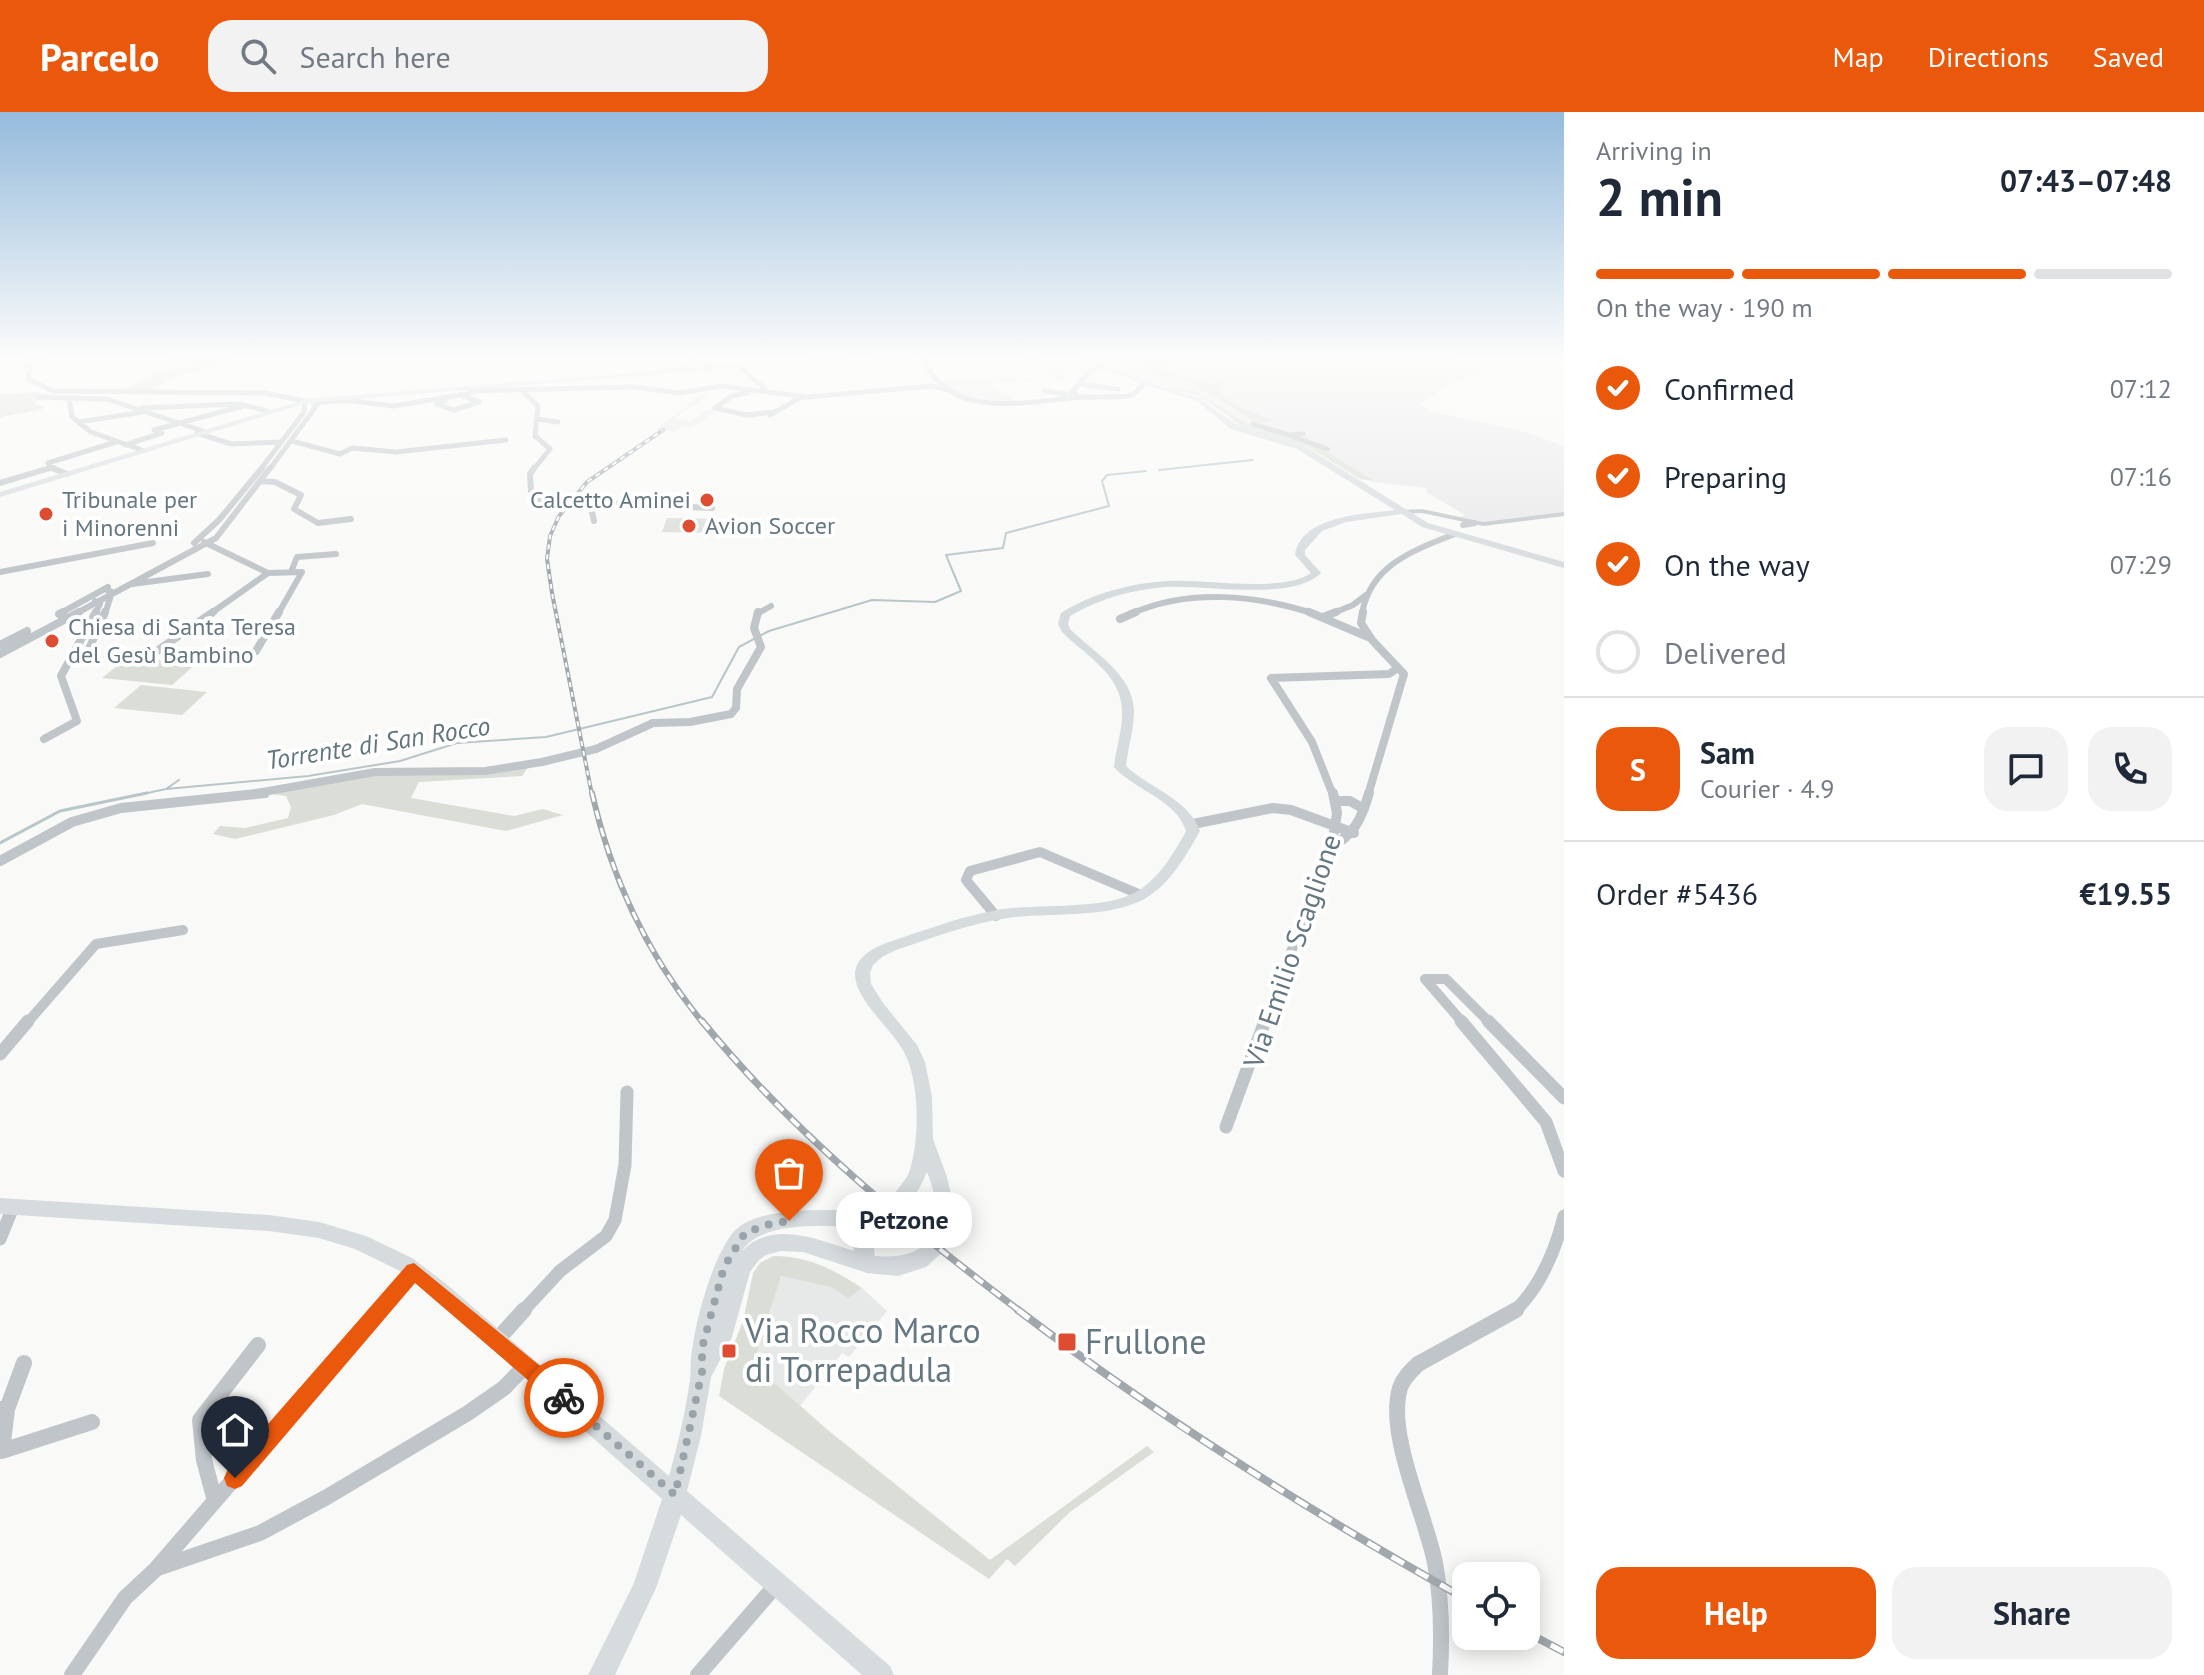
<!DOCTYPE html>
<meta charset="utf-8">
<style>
body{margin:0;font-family:"PT Sans",sans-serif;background:#f2f2f3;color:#1f2937;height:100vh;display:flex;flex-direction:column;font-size:30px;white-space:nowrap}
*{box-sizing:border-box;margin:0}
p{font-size:26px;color:#747a83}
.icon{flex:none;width:44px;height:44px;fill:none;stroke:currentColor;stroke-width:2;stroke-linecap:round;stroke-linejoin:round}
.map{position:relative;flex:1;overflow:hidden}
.sheet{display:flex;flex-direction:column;background:#fff;width:640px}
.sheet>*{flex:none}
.buttons{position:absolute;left:1452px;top:1450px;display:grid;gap:16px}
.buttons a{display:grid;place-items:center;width:88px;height:88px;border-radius:16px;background:#fff;box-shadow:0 4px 20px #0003;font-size:40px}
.pin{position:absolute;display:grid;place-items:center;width:68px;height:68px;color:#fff;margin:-82px -34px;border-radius:50% 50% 50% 0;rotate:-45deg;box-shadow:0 0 8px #0007}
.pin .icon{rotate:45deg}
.courier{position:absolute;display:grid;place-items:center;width:80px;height:80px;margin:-40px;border:6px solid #ea580c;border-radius:50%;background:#fff;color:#222;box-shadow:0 2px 10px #0007}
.bubble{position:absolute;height:56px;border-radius:24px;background:#fff;box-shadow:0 4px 20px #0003;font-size:26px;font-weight:700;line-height:56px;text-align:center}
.overview em{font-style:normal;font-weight:700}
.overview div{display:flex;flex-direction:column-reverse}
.overview{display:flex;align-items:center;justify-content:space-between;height:136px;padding:0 32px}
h1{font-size:52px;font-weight:700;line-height:60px}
.bar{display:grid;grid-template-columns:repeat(4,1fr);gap:12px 8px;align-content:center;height:96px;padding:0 32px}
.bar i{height:10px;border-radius:6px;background:#e0e1e3}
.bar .current{background:#ea580c}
.bar p{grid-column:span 4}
.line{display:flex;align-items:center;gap:20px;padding:0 32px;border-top:2px solid #e0e1e3}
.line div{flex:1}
.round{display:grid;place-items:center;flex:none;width:84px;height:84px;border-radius:24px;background:#f2f2f3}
ol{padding:0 32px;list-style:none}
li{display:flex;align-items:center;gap:24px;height:88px}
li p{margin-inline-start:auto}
li .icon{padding:8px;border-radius:50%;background:#ea580c;color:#fff;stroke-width:4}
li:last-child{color:#747a83}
li i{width:44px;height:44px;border:4px solid #e0e1e3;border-radius:50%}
.button{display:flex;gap:16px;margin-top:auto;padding:16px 32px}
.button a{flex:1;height:92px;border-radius:24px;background:#ea580c;color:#fff;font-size:32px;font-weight:700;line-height:92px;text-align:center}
.button a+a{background:#f2f2f3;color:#1f2937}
header{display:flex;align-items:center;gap:48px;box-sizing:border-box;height:112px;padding:0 40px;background:#ea580c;color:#fff}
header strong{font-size:38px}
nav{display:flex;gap:44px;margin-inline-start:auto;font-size:28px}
.search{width:560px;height:72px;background:#f2f2f3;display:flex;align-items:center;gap:20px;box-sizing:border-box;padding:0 28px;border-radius:24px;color:#747a83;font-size:30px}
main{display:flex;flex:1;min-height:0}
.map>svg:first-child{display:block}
.built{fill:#e7e9e8}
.green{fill:#daded6}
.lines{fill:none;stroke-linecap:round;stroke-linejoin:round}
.stream-far1{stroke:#b8c6c9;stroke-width:2}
.stream{stroke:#b8c6c9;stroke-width:3}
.motorway-tunnel{stroke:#d4d8da;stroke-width:9;stroke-dasharray:9 5;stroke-linecap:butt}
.minor-far5{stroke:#c0c5c9;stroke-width:5}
.minor-far4{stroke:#c0c5c9;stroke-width:6}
.minor-far3{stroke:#c0c5c9;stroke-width:8}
.minor-far2{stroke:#c0c5c9;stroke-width:10}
.minor-far1{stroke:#c0c5c9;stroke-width:13}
.minor{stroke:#c0c5c9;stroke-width:16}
.tertiary{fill:#c0c5c9;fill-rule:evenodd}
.secondary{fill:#d6dbde;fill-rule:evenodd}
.motorway{fill:#d6dbde;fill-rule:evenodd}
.rail-far3-casing{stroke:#a0a8ad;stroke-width:4}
.rail-far2-casing{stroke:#a0a8ad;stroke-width:6}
.rail-far1-casing{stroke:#a0a8ad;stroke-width:7}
.rail-casing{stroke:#a0a8ad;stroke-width:8}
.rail-far3{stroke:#fff;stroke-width:2;stroke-dasharray:5;stroke-linecap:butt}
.rail-far2{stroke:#fff;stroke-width:3;stroke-dasharray:9;stroke-linecap:butt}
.rail-far1{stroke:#fff;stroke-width:4;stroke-dasharray:11;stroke-linecap:butt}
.rail{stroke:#fff;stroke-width:5;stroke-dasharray:14;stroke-linecap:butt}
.route{fill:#ea580c}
.done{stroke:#99a4aa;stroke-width:8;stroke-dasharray:0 14.4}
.poi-dot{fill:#de4d32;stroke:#fff;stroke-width:3}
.labels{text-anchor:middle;stroke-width:8;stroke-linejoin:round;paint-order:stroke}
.far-poi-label{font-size:24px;fill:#657781;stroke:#fff;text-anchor:start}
.far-water-label{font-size:26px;font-style:italic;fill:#60767b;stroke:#fff}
.street-label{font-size:28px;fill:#657781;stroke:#fff}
.near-poi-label{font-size:34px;fill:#657781;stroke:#fff;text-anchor:start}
</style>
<header>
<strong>Parcelo</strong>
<div class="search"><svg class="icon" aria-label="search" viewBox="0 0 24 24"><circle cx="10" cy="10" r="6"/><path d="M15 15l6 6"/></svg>Search here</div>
<nav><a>Map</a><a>Directions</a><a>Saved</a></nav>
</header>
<main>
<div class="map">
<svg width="1564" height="1563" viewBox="0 0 1564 1563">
<rect width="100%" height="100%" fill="#f9f9f7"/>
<path class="built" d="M 1022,244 L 1066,250 L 1064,267 L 994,270 L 992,273 L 1017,289 L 987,291 L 950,278 L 942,270 L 1056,265 L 1047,256 L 987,258 L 981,253 L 1011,252 Z
M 1081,244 L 1445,244 L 1460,250 L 1503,255 L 1456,269 L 1419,292 L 1433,300 L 1525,320 L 1564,334 L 1564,400 L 1499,410 L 1478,410 L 1461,405 L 1465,403 L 1428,381 L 1426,376 L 1373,370 L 1312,335 L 1242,312 L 1196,284 L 1138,267 Z
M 705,282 L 710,282 L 674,306 L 691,309 L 712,294 L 715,300 L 692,316 L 683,314 L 674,320 L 656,317 L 689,293 L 689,290 Z
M 781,1163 L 831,1175 L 848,1185 L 862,1176 L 887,1199 L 849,1245 L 842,1241 L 800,1294 L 753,1252 Z"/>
<path class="green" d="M 155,244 L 223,244 L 239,249 L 177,264 L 150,278 L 124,277 L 163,258 L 196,253 Z
M 1154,244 L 1184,247 L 1161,255 L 1168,262 L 1211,272 L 1233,265 L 1224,269 L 1220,277 L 1225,286 L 1236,293 L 1276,310 L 1255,310 L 1191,270 L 1142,260 Z
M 1161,274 L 1194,279 L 1248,312 L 1317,334 L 1374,369 L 1360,367 L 1308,335 L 1240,314 L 1203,285 Z
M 41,280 L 36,284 L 40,287 L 33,292 L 44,295 L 40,298 L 0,305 L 0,282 Z
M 667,406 L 716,407 L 712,421 L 662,420 Z
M 128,545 L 197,551 L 172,573 L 102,566 Z
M 141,573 L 207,580 L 182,603 L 114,596 Z
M 529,654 L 522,664 L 419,670 L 411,686 L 514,704 L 543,697 L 563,703 L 506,719 L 362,692 L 334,703 L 235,727 L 213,722 L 220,714 L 245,716 L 288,706 L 291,695 L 286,684 L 272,682 L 369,663 Z
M 773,1144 C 808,1144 833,1157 862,1176 L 848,1186 L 831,1175 L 781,1164 L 753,1252 L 829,1319 L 990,1448 L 1147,1334 L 1154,1340 L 1070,1400 L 1015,1454 L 1007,1447 L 989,1467 L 719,1284 L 724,1257 L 743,1209 L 753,1161 L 760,1151 Z"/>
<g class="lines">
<path class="stream-far1" d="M 1159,358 L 1253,348
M 166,677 L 179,668
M 138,683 L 166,677 L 308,664 L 400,649 L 457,631 L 546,625 L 712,585 L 739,535 L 769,519 L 872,488 L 935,490 L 961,479 L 946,443 L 1003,436 L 1006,421 L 1109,394 L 1102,369 L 1107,363 L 1146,359"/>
<path class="stream" d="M 0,731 L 60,699 L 147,681"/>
<path class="motorway-tunnel" d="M 706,251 L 714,260"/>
<path class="minor-far5" d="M 879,244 L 915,244
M 922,244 C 947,307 1018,291 1071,286 C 1089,284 1108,286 1127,284 L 1134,282 L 1144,271
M 47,245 L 24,251 L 30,255 L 28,267 L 53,279 L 265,281 L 305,289
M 739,254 L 766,278
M 1084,273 L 1118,277
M 466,276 L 472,279 L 633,275 L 680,281 L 721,274 L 807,285 L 932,274 L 948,278
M 520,277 L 538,294 L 535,324 L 550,337 L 533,358
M 1044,279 L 1066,282
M 747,281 L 732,284 L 715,296 L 747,303 L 774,300
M 1076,282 L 1071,281 L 1091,258 L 1101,254
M 38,285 L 107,287 L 203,319
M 69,286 L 72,305 L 91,320 L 142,338
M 445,289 L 436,292 L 454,298 L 479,290 L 463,284
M 313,291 L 344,288 L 394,294 L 471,281
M 142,296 L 239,292 L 267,299
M 770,303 L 803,284
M 537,307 L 558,310
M 78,310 L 143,300
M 1253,312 L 1289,323 L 1303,322
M 197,321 L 231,332 L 280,330
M 1294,325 L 1327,337
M 292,329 L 340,342 L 352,336 L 396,340 L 506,328
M 125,333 L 162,321 L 154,318 L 243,294
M 43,358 L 51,356
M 57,358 L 48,351 L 116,330
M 260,358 L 304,300 L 305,291
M 269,358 L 320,289"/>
<path class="minor-far4" d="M 52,356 L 67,362
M 534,356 L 530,362 L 531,379 L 538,388 L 712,396
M 261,369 L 275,370 L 301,383 L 294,397 L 318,411 L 351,407
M 0,371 L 50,356
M 590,391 L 594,409
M 1463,413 L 1475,411
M 204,430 L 268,461
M 194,431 L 219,408 L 262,356
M 0,460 L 153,431
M 291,460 L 297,445 L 336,442
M 132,472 L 208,462
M 59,502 L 108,475
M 75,502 L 216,426 L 270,356
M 95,502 L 100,492 L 95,489
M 105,502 L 112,480 L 108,479
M 210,502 L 268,461 L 302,460 L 278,502
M 757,502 L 771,494
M 1131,502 C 1188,476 1257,483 1315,502
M 1331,502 L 1353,493 L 1366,483
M 1362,502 C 1370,453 1414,438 1455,422"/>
<path class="minor-far3" d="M 1309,500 L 1368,525
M 1363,500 L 1361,511 L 1372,528 L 1404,562 L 1368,683
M 59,502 L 63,500
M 1323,505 L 1336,500
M 1120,507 L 1136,500
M 0,533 L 27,519
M 256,539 L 279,500
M 154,541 L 213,500
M 0,542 L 79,500
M 86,544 L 105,500
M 44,627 L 77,609 L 61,564 L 96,500
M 246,683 L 375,660 L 485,659 L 542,650 L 596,637 L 653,611 L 690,610 L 731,602 L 736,596 L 737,577 L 761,535 L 754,516 L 758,500
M 1333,683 L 1312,630 L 1271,566 L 1389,562 L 1398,556"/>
<path class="minor-far2" d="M 1335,689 L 1350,689 L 1364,697
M 1193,712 L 1273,696 L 1291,698 L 1354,721
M 1329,737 C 1354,722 1361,709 1369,681
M 0,749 L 72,710 L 121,696 L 265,681
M 996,804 L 966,768 L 970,759 L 1040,740 L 1141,783
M 27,911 L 96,832 L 183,818
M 1264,911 L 1332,732 L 1337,701 L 1333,681
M 1463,911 L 1425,867 L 1446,867 L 1490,911"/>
<path class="minor-far1" d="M 1461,909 L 1546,1010 L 1564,1059
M 1488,909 L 1564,986
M 0,942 L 28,909
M 1226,1015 L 1265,909
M 0,1127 L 13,1095
M 379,1200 L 414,1159
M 522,1200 L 560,1159 L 606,1124 L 615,1108 L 625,1053 L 627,980
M 1514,1200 C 1541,1174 1555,1140 1564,1104"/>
<path class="minor" d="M 497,1228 L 524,1198
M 0,1297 L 7,1297 L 2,1339 L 92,1310
M 7,1297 L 24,1251
M 215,1389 L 204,1348 L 200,1308 L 258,1233
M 158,1456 L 260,1421 L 327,1385 L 468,1301 L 504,1276 L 526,1253
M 72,1563 L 125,1486 L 156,1457 L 380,1198
M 698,1563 L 777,1472
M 1440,1563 C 1442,1526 1442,1488 1435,1451 C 1426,1404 1386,1322 1400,1276 C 1403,1266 1411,1259 1418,1252 L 1516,1198"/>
<path class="tertiary" d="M 1422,397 L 1483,410 L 1564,400 L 1564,404 L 1483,414 L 1422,401 L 1401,402 L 1397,400 L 1401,398 Z"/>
<path class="secondary" d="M 851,244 L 875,244 L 308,291 L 0,385 L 0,380 L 307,287 Z
M 1071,244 L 1079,244 L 1146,270 L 1199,286 L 1237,313 L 1303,333 L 1428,411 L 1564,450 L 1564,456 L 1422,415 L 1402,402 L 1346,410 L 1322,419 L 1305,438 L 1305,443 L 1321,461 C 1292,490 1204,472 1164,475 C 1131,478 1098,487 1070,504 L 1068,512 L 1070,517 C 1094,541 1132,561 1134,598 C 1134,617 1128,636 1126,654 C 1149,676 1189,687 1200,719 C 1187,742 1173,767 1152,782 C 1118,808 1049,800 1008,806 C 970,811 932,826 896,838 L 882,845 L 873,853 L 870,861 L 871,872 L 883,891 L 917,933 L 925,950 L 932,985 L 933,1027 L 947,1065 L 954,1095 L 952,1122 L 945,1138 L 926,1155 L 898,1164 L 867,1161 L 803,1140 L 781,1139 L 766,1143 L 759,1148 L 750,1160 L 732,1225 L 711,1265 L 701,1324 L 687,1379 L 890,1554 L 894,1563 L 862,1563 L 681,1403 L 656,1476 L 615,1563 L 588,1563 L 634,1471 L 662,1387 L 431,1183 L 398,1158 L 355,1137 L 319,1126 L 269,1119 L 0,1102 L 0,1086 L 269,1103 L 319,1110 L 366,1124 L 412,1146 L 445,1171 L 669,1364 C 678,1332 685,1301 690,1268 C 691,1258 690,1248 692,1238 C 697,1203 711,1152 731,1123 C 751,1096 810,1098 840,1098 C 850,1098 862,1100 871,1098 C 883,1095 905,1072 909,1060 C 920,1030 920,970 904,940 C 886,906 815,859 886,831 C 922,819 959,805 997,798 C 1037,791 1102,799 1136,780 C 1159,767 1174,741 1186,719 C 1177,688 1134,678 1114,655 C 1116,636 1123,617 1122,598 C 1121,562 1085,543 1062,520 L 1058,512 L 1061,501 C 1093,481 1131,471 1169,469 C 1204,467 1284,481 1311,461 L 1295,443 C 1301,403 1365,402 1395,398 L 1297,337 L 1231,317 L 1195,288 L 1142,272 ZM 927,1060 C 947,1110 938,1149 875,1144 C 868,1115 900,1103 915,1083 C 920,1076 923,1068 927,1060 ZM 863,1115 L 853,1134 L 854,1139 C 819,1128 773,1107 742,1139 C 763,1107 828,1115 863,1115 Z"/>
<path class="motorway" d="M 684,244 L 693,244 L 699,249 L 689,257 L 630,266 L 626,263 L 686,253 L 690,249 Z"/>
<defs>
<path id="rail-far3" d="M 592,683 L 552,481 L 547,447 L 550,424 L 559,404 L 587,370 L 663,318"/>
<path id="rail-far2" d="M 592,681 C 611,765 648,844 703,911"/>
<path id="rail-far1" d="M 702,909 C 794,1022 905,1112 1021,1200"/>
<path id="rail" d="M 1018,1198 C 1160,1306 1311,1400 1466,1487
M 1526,1520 L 1564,1540"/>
</defs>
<use href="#rail-far3" class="rail-far3-casing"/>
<use href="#rail-far2" class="rail-far2-casing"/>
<use href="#rail-far1" class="rail-far1-casing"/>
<use href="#rail" class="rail-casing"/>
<use href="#rail-far3" class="rail-far3"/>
<use href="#rail-far2" class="rail-far2"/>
<use href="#rail-far1" class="rail-far1"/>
<use href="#rail" class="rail"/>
</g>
<linearGradient id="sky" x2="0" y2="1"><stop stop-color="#95bbdc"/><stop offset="0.53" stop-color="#fcfcfb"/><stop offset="1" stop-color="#fcfcfb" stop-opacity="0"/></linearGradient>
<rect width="1564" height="463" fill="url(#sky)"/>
<path class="route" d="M 414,1151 L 571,1279 L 573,1286 L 571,1293 L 564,1295 L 557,1293 L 415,1171 L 242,1374 L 235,1377 L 227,1374 L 224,1366 L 227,1359 L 407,1153 Z"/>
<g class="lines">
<path class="done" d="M 564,1286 L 675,1383 L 702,1260 L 702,1236 L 724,1155 L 745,1121 L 770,1112 L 789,1109"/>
</g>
<g class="poi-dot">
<circle cx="707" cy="388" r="8"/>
<circle cx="46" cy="402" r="8"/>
<circle cx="689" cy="414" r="8"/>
<circle cx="52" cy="529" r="8"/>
<rect x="1057" y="1220" width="20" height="20" rx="4"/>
<rect x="721" y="1231" width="16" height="16" rx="4"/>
</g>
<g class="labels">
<g class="far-poi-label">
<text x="62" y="396">Tribunale per<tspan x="62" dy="28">i Minorenni</tspan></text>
<text x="691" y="396" text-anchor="end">Calcetto Aminei</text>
<text x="705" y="422">Avion Soccer</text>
<text x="68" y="523">Chiesa di Santa Teresa<tspan x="68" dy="28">del Gesù Bambino</tspan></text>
</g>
<g class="far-water-label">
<text transform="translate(378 631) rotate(-9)" y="9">Torrente di San Rocco</text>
</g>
<g class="street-label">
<text transform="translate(1292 839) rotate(-71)" y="10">Via Emilio Scaglione</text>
</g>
<g class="near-poi-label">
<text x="745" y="1231">Via Rocco Marco<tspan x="745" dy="39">di Torrepadula</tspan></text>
<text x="1085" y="1242">Frullone</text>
</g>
</g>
</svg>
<div class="buttons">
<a><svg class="icon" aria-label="locate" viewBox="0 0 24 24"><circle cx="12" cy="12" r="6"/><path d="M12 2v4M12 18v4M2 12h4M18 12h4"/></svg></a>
</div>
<div class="pin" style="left:789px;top:1109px;background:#ea580c"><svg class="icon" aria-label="bag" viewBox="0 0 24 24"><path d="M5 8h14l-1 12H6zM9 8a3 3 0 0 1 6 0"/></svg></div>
<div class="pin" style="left:235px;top:1366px;background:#1f2937"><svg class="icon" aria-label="home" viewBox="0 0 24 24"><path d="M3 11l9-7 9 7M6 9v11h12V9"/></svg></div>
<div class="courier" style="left:564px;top:1286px"><svg class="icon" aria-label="bike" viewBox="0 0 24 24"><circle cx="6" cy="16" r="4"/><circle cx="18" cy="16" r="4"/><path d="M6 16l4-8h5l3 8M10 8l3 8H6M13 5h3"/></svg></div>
<div class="bubble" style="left:836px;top:1080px;width:136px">Petzone</div>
</div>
<section class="sheet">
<div class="overview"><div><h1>2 min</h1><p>Arriving in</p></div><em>07:43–07:48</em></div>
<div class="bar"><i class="current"></i><i class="current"></i><i class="current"></i><i></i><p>On the way · 190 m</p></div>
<ol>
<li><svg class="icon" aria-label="check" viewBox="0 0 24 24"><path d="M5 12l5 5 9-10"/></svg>Confirmed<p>07:12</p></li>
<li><svg class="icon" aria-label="check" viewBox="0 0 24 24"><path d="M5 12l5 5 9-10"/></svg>Preparing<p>07:16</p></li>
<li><svg class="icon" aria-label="check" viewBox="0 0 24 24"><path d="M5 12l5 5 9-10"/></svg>On the way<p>07:29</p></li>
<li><i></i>Delivered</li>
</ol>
<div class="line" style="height:144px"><b class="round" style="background:#ea580c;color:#fff">S</b><div><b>Sam</b><p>Courier · 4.9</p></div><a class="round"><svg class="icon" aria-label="chat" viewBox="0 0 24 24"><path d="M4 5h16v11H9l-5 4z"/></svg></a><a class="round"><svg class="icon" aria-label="phone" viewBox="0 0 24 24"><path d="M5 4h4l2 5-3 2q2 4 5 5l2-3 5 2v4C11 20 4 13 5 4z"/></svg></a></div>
<div class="line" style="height:104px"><div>Order #5436</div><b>€19.55</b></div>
<div class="button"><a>Help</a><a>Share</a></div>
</section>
</main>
